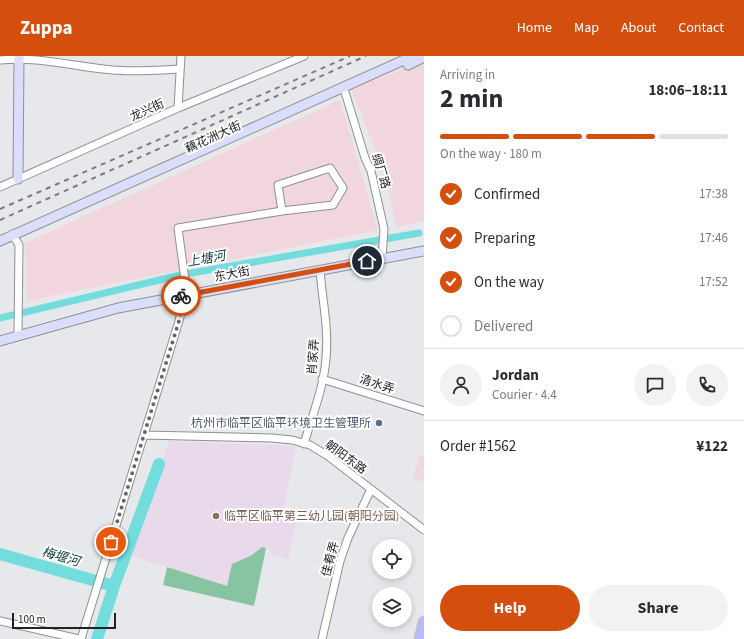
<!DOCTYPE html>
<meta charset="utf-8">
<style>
body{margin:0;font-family:"Source Sans 3","Noto Sans SC",sans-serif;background:#f2f2f3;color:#2b2b33;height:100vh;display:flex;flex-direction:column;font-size:15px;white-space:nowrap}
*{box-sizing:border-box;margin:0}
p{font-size:13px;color:#7c7c81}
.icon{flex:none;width:22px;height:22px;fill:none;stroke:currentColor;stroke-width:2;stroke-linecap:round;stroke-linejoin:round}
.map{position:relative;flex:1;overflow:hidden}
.drawer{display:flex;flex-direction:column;background:#fff;width:320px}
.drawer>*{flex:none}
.controls{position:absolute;left:372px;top:483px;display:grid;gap:8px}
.controls a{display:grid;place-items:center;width:40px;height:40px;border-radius:50%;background:#fff;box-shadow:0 2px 6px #0003;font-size:20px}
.scale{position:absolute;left:12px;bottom:10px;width:104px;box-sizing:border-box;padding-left:4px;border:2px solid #222223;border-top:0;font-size:11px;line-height:14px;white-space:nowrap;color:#222223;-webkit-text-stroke:3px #fff;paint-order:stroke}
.pin{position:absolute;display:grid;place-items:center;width:34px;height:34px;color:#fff;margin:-17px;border:2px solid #fff;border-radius:50%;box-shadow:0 1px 4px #0007}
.courier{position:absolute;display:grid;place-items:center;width:40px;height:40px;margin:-20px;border:3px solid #d44e0e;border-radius:50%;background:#fff;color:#222;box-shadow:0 1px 5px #0007}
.overview em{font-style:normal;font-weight:700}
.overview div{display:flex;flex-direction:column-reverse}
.overview{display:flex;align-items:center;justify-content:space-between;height:68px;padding:0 16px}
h1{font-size:26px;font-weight:700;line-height:30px}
.bar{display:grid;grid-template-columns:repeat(4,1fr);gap:6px 4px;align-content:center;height:48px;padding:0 16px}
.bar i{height:5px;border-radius:3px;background:#e1e1e2}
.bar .active{background:#d44e0e}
.bar p{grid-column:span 4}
.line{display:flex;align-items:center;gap:10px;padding:0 16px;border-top:1px solid #e1e1e2}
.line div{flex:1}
.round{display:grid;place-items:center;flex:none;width:42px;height:42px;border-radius:21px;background:#f2f2f3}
ol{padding:0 16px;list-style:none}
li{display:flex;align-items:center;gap:12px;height:44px}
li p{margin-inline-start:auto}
li .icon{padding:4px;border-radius:50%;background:#d44e0e;color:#fff;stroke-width:4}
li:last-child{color:#7c7c81}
li i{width:22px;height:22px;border:2px solid #e1e1e2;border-radius:50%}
.action{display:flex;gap:8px;margin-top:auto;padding:8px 16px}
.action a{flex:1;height:46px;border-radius:24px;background:#d44e0e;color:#fff;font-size:16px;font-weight:700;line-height:46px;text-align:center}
.action a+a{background:#f2f2f3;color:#2b2b33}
header{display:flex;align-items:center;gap:24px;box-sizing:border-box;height:56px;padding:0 20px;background:#d44e0e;color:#fff}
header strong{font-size:19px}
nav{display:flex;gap:22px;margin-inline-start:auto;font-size:14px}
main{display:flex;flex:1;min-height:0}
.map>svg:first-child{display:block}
.commercial{fill:#f1d7dd}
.education{fill:#e8d9eb}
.green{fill:#87c5a2}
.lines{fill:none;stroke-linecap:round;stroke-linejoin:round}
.canal{stroke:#73dcdc;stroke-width:7}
.river{stroke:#73dcdc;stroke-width:12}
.street-casing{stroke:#8f9093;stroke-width:9}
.secondary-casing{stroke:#8f9093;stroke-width:11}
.primary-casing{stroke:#c6c6c6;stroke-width:13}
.street{stroke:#fff;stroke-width:7}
.secondary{stroke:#dadefb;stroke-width:9}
.primary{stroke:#b6bcf7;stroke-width:11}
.rail{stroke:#7c7c7f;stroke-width:2;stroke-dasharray:5 5;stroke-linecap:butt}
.done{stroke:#676769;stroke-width:4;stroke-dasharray:0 7.2}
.route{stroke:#d44e0e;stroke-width:5}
.service-dot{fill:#5c6f8a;stroke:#fff;stroke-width:1.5}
.education-dot{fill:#8d6e63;stroke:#fff;stroke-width:1.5}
.labels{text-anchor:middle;stroke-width:4;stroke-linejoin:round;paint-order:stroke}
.street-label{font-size:12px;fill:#222223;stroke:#fff}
.service-label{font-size:12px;fill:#4e5e75;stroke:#fff;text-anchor:end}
.education-label{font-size:12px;fill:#785e54;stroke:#fff;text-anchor:start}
.water-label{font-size:13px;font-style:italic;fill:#0b3e3e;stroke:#fff}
</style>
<header>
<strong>Zuppa</strong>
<nav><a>Home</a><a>Map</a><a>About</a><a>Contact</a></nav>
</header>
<main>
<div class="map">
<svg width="424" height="583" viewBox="0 0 424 583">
<rect width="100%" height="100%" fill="#e7e8ec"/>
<path class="commercial" d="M 424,5 L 424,165 L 396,171 L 385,118 L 351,33 Z
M 340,44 L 378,174 L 27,245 L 25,187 Z
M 421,398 L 424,399 L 424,426 L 412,422 Z"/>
<path class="education" d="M 169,385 L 296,390 L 284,452 L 296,468 L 288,504 L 271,498 L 269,493 L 262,491 L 252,499 L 232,508 L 227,530 L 128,499 Z"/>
<path class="green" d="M 262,491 L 266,492 L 254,550 L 163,529 L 167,511 L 227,530 L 232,508 L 252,499 Z"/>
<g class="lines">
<path class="canal" d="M 0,262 L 180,219 L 419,177"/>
<path class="river" d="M 0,498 L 114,530
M 97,583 L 114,530 L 159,408"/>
<defs>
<path id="street" d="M 0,4 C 39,0 74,11 113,14 C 135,16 158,14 180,13
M 345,36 L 365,102 L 371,115 L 384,173 L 382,202
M 178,52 L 181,0
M 0,131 L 178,52 L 304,0
M 12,178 L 19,189 L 18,279
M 187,239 L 178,172 L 282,155 L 333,149 L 343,132 L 330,112 L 278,129 L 282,155
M 322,323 L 424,355
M 144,379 L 272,382 L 292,384 L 310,389 L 328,400 L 424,474
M 304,388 C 312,360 324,331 326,302 C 329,273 322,242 320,214
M 0,565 L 79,583
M 81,583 L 179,265 L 183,248 L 181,240
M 322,583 L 340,505 L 348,482 L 371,433"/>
<path id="secondary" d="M 408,9 L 424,1
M 18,123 L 19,0
M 0,185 L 413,0
M 0,285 L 118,252 L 424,195"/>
<path id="primary" d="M 420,583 L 424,566"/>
</defs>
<use href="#street" class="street-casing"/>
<use href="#secondary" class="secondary-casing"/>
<use href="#primary" class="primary-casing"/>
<use href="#street" class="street"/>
<use href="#secondary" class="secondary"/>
<use href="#primary" class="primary"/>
<path class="rail" d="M 0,153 L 350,0
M 0,164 L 366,0"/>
</g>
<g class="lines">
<path class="done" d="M 111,486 L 179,265 L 183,248 L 181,240"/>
<path class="route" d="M 181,240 L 367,205"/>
</g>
<circle class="service-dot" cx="379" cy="367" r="4"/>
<circle class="education-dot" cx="216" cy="460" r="4"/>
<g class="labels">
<g class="street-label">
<text transform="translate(147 54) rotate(-24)" y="4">龙兴街</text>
<text transform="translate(213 81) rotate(-24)" y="4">藕花洲大街</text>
<text transform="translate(381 115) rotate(73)" y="4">绸厂路</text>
<text transform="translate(232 218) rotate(-11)" y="4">东大街</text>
<text transform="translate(313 301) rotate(-85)" y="4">肖家弄</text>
<text transform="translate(377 328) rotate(18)" y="4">清水弄</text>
<text transform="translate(346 401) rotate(36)" y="4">朝阳东路</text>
<text transform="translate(330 503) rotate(-75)" y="4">佳肴弄</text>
</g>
<g class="service-label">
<text x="371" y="371">杭州市临平区临平环境卫生管理所</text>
</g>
<g class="education-label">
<text x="224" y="464">临平区临平第三幼儿园(朝阳分园)</text>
</g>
<g class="water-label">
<text transform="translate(206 202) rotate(-10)" y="5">上塘河</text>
<text transform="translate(61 500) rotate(16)" y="5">梅堰河</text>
</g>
</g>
</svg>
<div class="controls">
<a><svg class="icon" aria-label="locate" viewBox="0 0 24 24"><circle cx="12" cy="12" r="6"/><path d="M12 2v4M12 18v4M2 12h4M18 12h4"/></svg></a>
<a><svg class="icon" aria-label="layers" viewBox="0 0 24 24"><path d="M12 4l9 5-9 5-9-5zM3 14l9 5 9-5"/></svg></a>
</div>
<div class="scale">100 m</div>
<div class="pin" style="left:111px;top:486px;background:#ea580c"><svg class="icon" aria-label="bag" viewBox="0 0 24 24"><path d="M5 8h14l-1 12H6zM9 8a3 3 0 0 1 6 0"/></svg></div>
<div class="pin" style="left:367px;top:205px;background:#1f2937"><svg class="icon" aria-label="home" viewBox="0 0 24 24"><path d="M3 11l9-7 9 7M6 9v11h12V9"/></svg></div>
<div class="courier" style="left:181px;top:240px"><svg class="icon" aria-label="bike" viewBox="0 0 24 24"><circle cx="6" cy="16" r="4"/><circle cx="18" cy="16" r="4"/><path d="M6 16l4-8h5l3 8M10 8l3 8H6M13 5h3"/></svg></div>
</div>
<section class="drawer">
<div class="overview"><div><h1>2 min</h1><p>Arriving in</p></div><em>18:06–18:11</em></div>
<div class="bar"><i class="active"></i><i class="active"></i><i class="active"></i><i></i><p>On the way · 180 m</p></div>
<ol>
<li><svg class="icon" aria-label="check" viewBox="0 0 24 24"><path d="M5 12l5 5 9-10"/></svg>Confirmed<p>17:38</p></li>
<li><svg class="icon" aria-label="check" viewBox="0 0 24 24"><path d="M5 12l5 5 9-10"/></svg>Preparing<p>17:46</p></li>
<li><svg class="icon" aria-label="check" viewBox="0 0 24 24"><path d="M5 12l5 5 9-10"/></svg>On the way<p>17:52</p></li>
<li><i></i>Delivered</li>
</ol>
<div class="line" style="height:72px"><a class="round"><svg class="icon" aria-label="person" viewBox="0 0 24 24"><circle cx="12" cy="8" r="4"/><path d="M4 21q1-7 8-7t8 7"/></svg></a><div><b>Jordan</b><p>Courier · 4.4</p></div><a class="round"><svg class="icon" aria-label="chat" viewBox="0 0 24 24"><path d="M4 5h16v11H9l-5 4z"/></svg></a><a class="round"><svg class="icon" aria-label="phone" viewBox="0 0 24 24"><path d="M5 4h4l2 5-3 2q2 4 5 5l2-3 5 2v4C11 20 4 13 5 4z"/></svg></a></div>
<div class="line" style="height:52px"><div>Order #1562</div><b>¥122</b></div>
<div class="action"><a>Help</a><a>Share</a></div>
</section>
</main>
